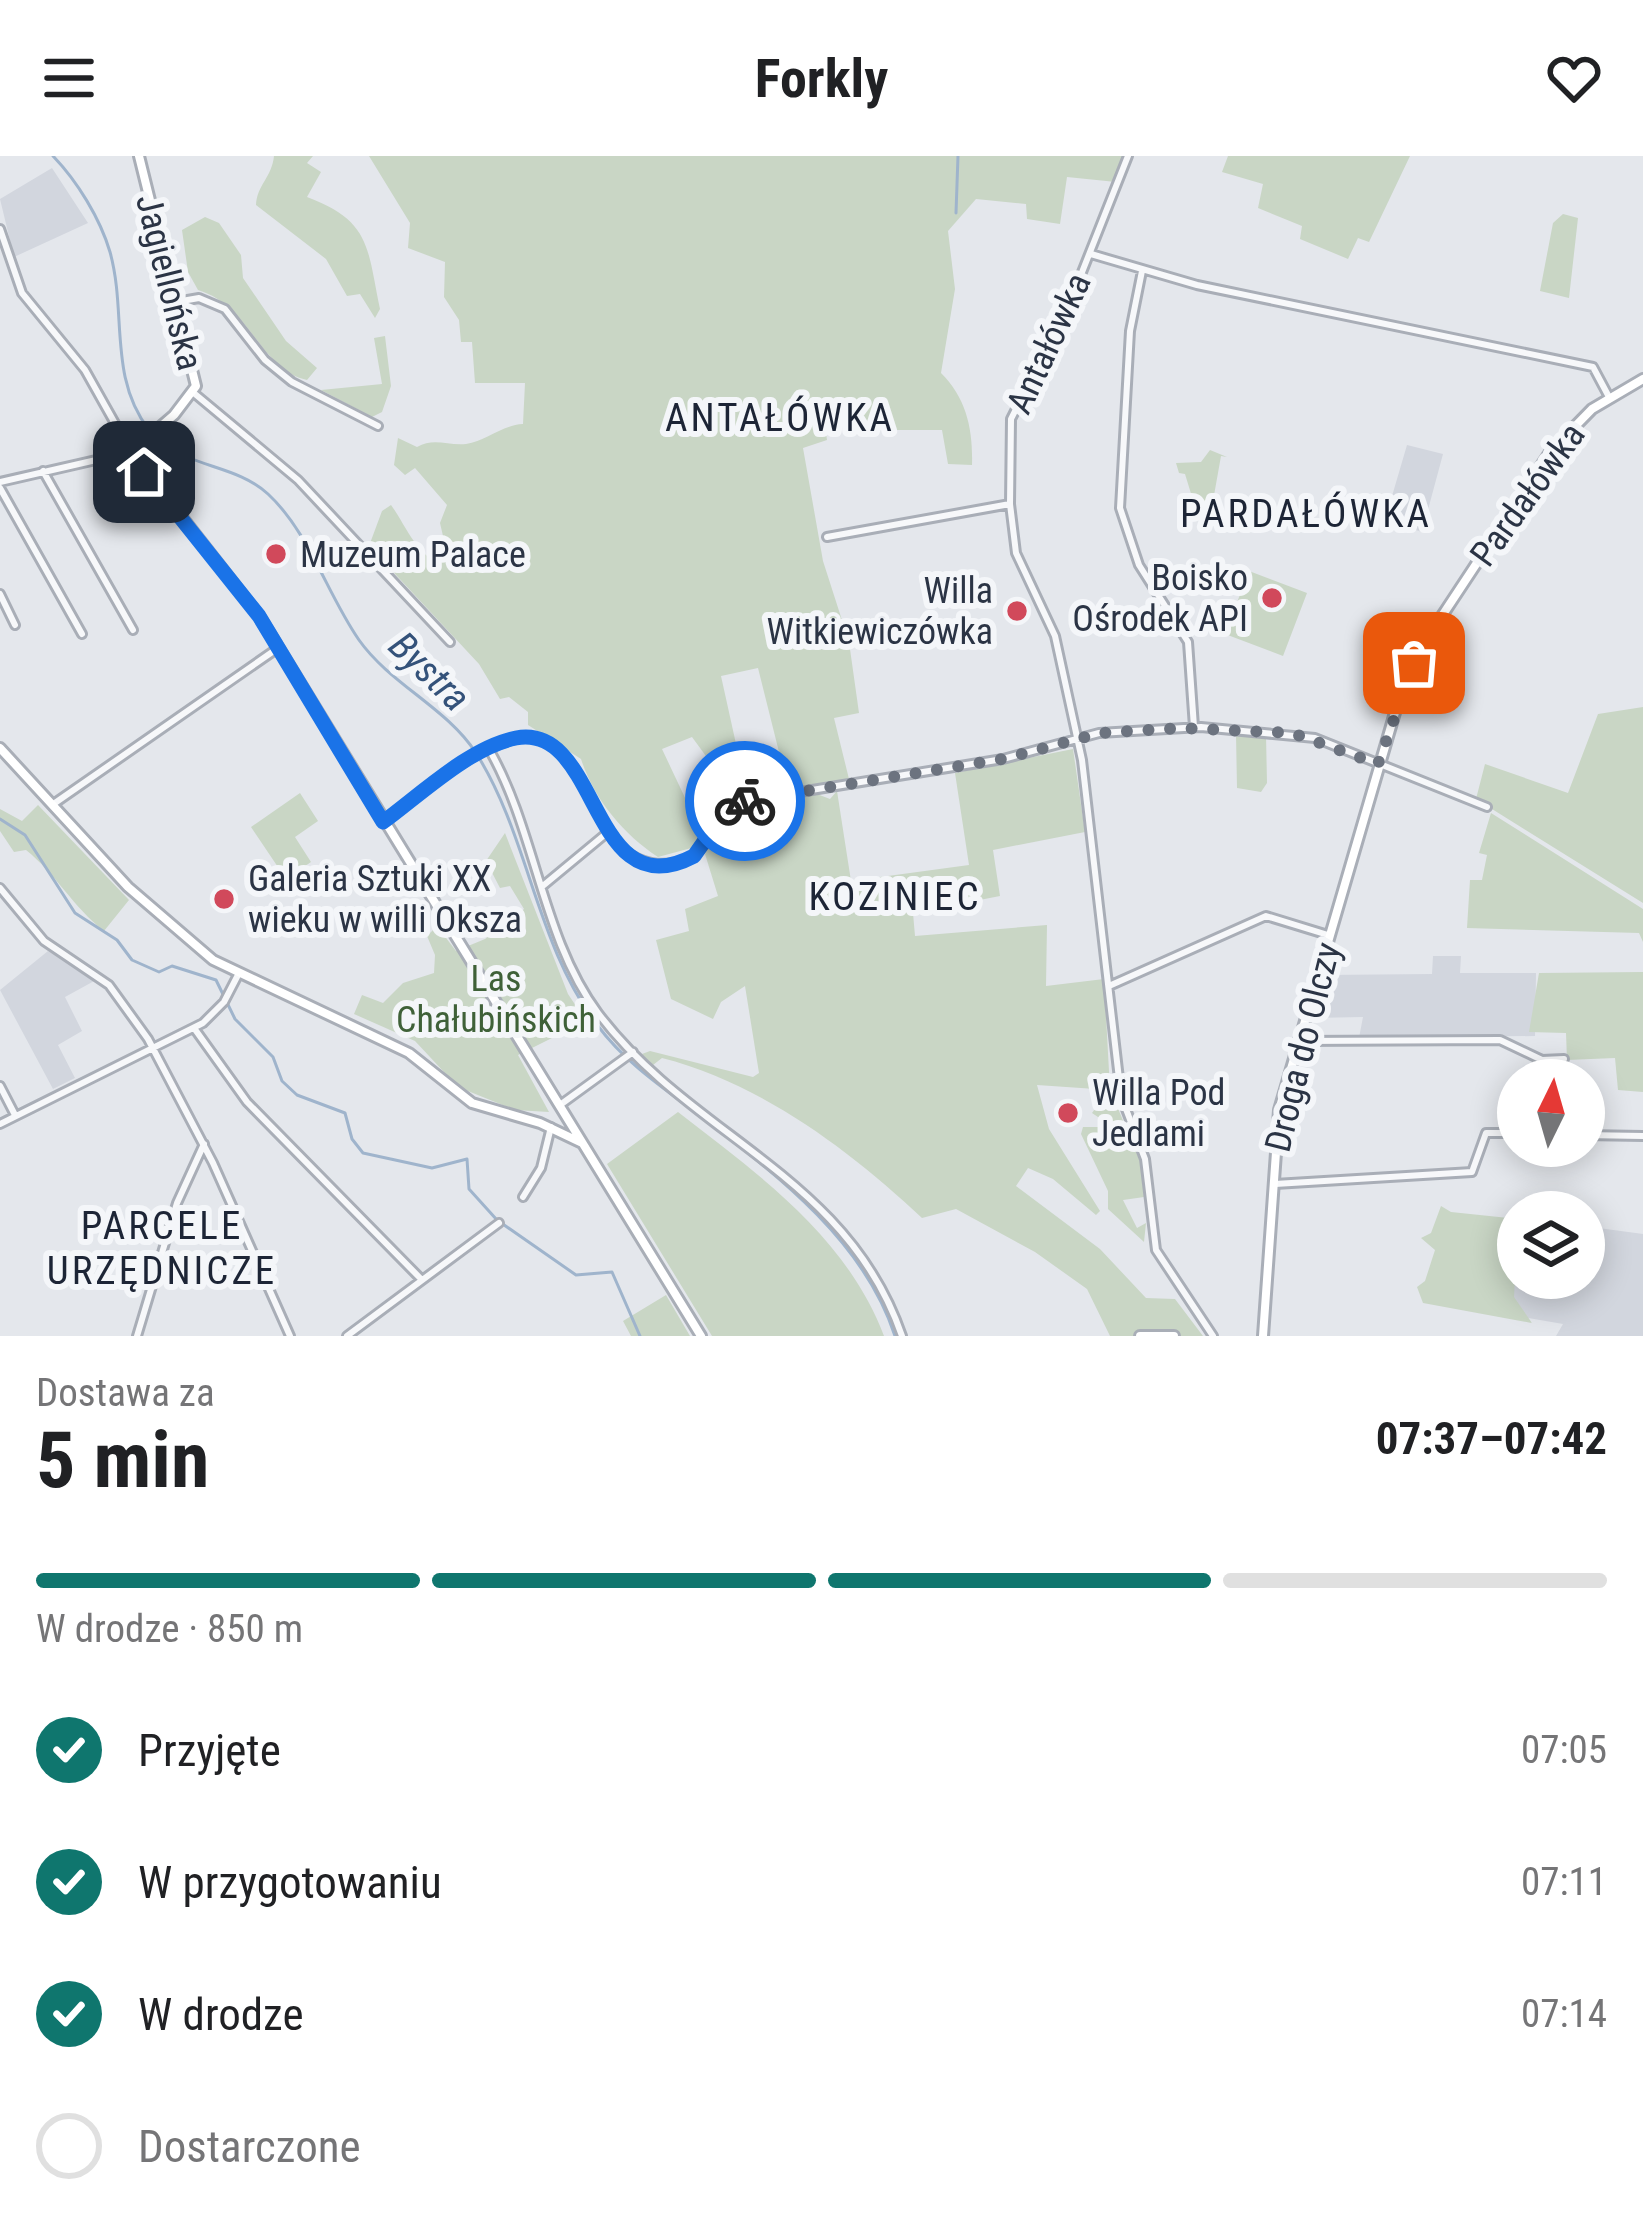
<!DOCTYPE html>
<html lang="pl">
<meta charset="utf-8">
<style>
body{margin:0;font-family:"Roboto Condensed",sans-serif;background:#f2f2f2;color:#202124;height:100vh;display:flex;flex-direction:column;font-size:45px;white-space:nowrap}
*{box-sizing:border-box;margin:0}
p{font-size:39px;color:#757577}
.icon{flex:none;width:66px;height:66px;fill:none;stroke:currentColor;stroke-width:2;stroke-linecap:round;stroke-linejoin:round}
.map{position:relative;height:1180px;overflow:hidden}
.side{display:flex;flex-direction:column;background:#fff;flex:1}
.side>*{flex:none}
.needle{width:78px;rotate:5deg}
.tools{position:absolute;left:1497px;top:903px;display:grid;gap:24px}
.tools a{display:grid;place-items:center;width:108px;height:108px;border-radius:50%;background:#fff;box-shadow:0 6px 30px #0003;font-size:60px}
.pin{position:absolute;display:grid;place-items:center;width:102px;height:102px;color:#fff;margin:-51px;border-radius:24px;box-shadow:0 6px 18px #0006}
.courier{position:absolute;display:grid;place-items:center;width:120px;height:120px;margin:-60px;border:9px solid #1a73e8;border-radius:50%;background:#fff;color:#222;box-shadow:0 3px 15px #0007}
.overview em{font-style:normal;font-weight:700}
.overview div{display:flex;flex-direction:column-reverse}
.overview{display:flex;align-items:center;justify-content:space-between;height:204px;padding:0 36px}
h1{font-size:78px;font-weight:700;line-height:90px}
.bar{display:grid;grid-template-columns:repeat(4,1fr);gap:18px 12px;align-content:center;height:144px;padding:0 36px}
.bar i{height:15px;border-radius:9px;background:#e0e0e0}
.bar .on{background:#0f766e}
.bar p{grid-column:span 4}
ol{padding:0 36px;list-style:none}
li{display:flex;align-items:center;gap:36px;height:132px}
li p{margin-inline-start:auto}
li .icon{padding:12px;border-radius:50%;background:#0f766e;color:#fff;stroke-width:4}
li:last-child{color:#757577}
li i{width:66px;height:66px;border:6px solid #e0e0e0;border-radius:50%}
header{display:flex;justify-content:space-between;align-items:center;height:156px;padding:0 36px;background:#fff;font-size:54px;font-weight:700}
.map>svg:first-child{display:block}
.built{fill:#d2d6de}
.green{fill:#c9d6c5}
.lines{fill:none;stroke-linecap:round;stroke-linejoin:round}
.stream{stroke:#9fb4cc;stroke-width:3}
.street-casing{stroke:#a9aeb7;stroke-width:12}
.secondary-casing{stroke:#a9aeb7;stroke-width:14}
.street{stroke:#f7f8fa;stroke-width:6}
.secondary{stroke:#fff;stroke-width:8}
.done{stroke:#6c737f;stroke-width:12;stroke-dasharray:0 21.6}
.route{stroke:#1a73e8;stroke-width:15}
.poi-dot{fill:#d1495b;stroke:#f4f6f9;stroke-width:4.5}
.labels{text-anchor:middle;stroke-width:12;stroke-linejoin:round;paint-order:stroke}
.street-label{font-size:36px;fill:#2b3445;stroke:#f4f6f9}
.poi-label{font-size:36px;fill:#2b3445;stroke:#f4f6f9;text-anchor:start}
.park-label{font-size:36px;fill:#3f6138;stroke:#f4f6f9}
.neighbourhood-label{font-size:39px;letter-spacing:3px;fill:#1d2536;stroke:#f4f6f9}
.water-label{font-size:39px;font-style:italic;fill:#34527a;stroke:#f4f6f9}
</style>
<header><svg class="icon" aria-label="menu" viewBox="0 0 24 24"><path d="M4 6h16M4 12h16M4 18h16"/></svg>Forkly<svg class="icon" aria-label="heart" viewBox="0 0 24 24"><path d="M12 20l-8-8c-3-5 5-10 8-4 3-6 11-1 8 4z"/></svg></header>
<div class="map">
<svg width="1643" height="1180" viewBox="0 0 1643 1180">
<rect width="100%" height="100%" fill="#e4e7ec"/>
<path class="built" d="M 52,12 L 88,67 L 14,101 L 0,43 Z
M 1407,289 L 1443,298 L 1422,376 L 1385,364 Z
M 48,795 L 96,824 L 65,841 L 82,875 L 58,889 L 75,922 L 53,933 L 0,834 Z
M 1433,800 L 1461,800 L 1460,817 L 1536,817 L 1535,880 L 1359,882 L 1363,861 L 1311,862 L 1323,819 L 1432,818 Z
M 1584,1070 L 1643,1078 L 1643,1180 L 1556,1180 L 1563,1168 L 1463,1151 L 1518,1071 L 1518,1122 L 1584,1122 Z"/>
<path class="green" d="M 274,0 L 313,0 L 307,7 L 321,16 L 307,41 C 371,65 367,91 380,153 L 375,162 L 360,138 L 347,140 L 326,103 L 256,49 C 257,29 272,21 274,0 Z
M 369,0 L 1123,0 L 1116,26 L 1067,21 L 1060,68 L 1027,63 L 1026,48 L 976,43 L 948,75 L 955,133 L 941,217 C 967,243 973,274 972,309 L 948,308 L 942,274 L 862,274 L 854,244 L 822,251 L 827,284 L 803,292 L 823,405 L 849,486 L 859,557 L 834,562 L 849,623 L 788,632 L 758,512 L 721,520 L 740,606 L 711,607 L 692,581 L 662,593 L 687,646 L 709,657 L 695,691 L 658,701 C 623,678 594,643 581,603 L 528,569 L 528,556 L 509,541 L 500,543 L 479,508 L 369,390 L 382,355 L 391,349 C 405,368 419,404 441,406 L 435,387 L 443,380 L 440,367 L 447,349 L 415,312 L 405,319 L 394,309 L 398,282 L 417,291 C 434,281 448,290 466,288 C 486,285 502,269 523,268 L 525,227 L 475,227 L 472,186 L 461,186 L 459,164 L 444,141 L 445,106 L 408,92 L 410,67 Z
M 1228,0 L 1410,0 L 1369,86 L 1358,82 L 1348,103 L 1300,83 L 1302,70 L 1258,52 L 1263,28 L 1222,16 Z
M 1563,58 L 1578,62 L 1569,142 L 1540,135 L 1553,67 Z
M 205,61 L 219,67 L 241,99 L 243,122 L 286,185 L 317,212 L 307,224 C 260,214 251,150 198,134 L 188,116 L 182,74 Z
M 385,180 L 391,230 L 382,256 L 372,261 L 321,234 L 382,228 L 374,182 Z
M 1210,294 L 1227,301 L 1221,300 L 1210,362 L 1196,354 L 1185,318 L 1179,317 L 1176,307 L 1201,306 Z
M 1249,415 L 1307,437 L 1283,500 L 1225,478 Z
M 1643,551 L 1643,747 L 1476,643 L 1485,608 L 1568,637 L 1598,558 Z
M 1236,578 L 1266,579 L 1267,627 L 1261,636 L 1237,632 Z
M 1073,593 L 1085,676 L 993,694 L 1000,740 L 913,757 L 915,780 L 1047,769 L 1046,830 L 1104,823 L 1110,934 L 1037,929 L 1049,973 L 1100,1055 L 1096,1059 L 1053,1023 L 1028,1012 L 1016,1030 L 1100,1093 L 1146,1142 L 1175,1143 L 1203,1180 L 1110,1180 L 1087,1133 L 1035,1096 L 956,1053 L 922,1062 C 850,994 760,927 662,902 L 653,909 L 642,898 L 650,895 L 753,921 L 759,917 L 745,830 L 721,846 L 713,863 L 671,843 L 656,784 L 689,775 L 685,753 L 718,740 L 705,698 L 732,655 L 817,638 L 830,643 L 837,635 L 851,725 L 969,709 L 955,617 Z
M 300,637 L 318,665 L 295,681 L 311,706 L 286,723 L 251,671 Z
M 38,649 L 129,744 L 104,775 C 73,751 56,718 26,694 L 14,696 L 0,675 L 0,653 L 22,665 Z
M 1491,657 L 1643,753 L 1643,786 L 1639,777 L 1467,772 L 1470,724 L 1482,724 L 1487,699 L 1479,697 Z
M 505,677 L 568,838 L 586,865 L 518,899 L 549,956 L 515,954 L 458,931 L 415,885 L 354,858 L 362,839 L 383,847 L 403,827 L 434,817 L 435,799 L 427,780 L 437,770 L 456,795 L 485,783 L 524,753 L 510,730 L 500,732 L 486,705 Z
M 1643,816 L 1643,936 L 1618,934 L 1615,902 L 1567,904 L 1566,877 L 1529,876 L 1539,817 Z
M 1114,943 L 1140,1005 L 1144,1041 L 1123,1044 L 1137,1072 L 1146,1067 L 1144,1086 L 1108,1053 L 1108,1035 L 1081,978 L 1083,971 L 1116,971 L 1108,959 L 1101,963 L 1092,957 L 1100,946 L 1114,952 Z
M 678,956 C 759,1019 846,1080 884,1180 L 712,1180 L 607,1008 Z
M 1441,1050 L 1451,1056 L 1518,1063 L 1514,1141 L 1532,1167 L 1423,1147 L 1417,1131 L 1425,1125 L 1435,1094 L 1421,1082 L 1431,1077 Z
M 666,1139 L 690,1180 L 631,1180 L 623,1165 Z"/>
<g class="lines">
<path class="stream" d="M 53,0 C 77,25 100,62 110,96 C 127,157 108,221 149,274
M 956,57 L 958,0
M 156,281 C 187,312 236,308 268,338 C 309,376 327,438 359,484 C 390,528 447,552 476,597 C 529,680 536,790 598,870 C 627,909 668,935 707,965 C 781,1022 865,1087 895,1180
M 0,663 L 25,679 L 75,757 L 117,784 L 132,804 L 159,816 L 172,810 L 216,824 L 235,863 L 273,901 L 282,925 L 297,939 L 345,957 L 352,983 L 363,997 L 432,1012 L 467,1003 L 469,1033 L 497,1064 L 576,1119 L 612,1116 L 640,1180"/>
<defs>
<path id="street" d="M 1128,0 L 1071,144 L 1011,263 L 1010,348 L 1016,397 L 1055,480 L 1082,604 L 1121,940 L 1145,1003 L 1156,1094 L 1213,1180
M 0,73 L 22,137 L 85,214 L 131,296 L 0,326
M 1091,98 L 1197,129 L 1593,211 L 1609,241
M 1142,115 L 1130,175 L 1120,352 L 1139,409 L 1188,486 L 1194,571
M 176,146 L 199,142 L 225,153 L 265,204 L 292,226 L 378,270
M 195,238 L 298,324 L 450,486
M 43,315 L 133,474
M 0,332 L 82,478
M 827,381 L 1010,348
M 0,438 L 15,469
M 490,595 C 536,676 542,782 598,857 C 692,982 847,1019 902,1180
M 52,649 L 278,492
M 383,666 C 421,639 463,599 508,585 C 599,554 578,728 679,706 C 713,699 711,657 744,645 L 1003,603 L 1099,577 L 1201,571 L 1315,582 L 1487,651
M 544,729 L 608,676
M 0,732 L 44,785 L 109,829 L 148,883 L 213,1007 L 290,1180
M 1109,830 L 1266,760 L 1328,779
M 194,872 L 247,946 L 422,1124
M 1297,885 L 1500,884 L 1542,904 L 1564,903
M 0,930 L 15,959
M 560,949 L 633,896
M 0,968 L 203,867 L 224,846 L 239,817
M 1584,979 L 1643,980
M 1275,1028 L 1472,1016 L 1486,977 L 1518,977
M 523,1041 L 541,1012 L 551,971
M 137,1180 L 177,1047 L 204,988
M 347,1180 L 499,1067"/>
<path id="secondary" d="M 139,0 L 196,230 L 174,259 L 131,296 L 259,460 L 701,1180
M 0,592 L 128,731 L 213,804 L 409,897 L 472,947 L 540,967 L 582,987
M 1140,1180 L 1174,1180
M 1263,1180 L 1279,954 L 1401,536 L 1434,472 L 1550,296 L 1592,253 L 1643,223"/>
</defs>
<use href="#street" class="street-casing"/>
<use href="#secondary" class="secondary-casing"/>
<use href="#street" class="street"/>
<use href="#secondary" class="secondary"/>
</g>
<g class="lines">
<path class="done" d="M 745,645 L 1003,603 L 1100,577 L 1182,572 L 1292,577 L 1378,608 L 1414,507"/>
<path class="route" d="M 144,316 L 259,460 L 383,666 C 420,639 470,591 516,582 C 601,566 589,755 694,700 L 724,657 L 745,645"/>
</g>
<g class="poi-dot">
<circle cx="276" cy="398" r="12"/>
<circle cx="1272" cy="442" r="12"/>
<circle cx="1017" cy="455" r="12"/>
<circle cx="224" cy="743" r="12"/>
<circle cx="1068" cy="957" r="12"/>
</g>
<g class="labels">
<g class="street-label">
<text transform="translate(170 126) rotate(76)" y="13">Jagiellońska</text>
<text transform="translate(1048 187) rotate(-65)" y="13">Antałówka</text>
<text transform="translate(1527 338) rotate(-54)" y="13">Pardałówka</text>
<text transform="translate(1302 891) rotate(-76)" y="13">Droga do Olczy</text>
</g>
<g class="poi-label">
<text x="300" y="411">Muzeum Palace</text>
<text x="1248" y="434" text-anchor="end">Boisko<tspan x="1248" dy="41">Ośrodek API</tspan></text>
<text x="993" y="447" text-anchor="end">Willa<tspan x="993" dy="41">Witkiewiczówka</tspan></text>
<text x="248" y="735">Galeria Sztuki XX<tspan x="248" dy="41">wieku w willi Oksza</tspan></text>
<text x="1092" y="949">Willa Pod<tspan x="1092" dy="41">Jedlami</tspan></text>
</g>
<g class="park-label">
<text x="496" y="835">Las<tspan x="496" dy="41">Chałubińskich</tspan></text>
</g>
<g class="neighbourhood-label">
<text x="780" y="275">ANTAŁÓWKA</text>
<text x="1306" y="371">PARDAŁÓWKA</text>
<text x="895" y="754">KOZINIEC</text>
<text x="162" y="1083">PARCELE<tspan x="162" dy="45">URZĘDNICZE</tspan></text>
</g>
<g class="water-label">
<text transform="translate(430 515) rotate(44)" y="14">Bystra</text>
</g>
</g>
</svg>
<div class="tools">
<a><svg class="needle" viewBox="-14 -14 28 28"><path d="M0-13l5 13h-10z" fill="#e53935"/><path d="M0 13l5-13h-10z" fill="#757577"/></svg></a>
<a><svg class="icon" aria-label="layers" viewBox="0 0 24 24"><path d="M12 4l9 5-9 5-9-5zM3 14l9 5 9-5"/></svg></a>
</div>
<div class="pin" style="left:1414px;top:507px;background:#ea580c"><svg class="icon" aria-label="bag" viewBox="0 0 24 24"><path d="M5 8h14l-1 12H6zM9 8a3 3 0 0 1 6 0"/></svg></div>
<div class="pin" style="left:144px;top:316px;background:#1f2937"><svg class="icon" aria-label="home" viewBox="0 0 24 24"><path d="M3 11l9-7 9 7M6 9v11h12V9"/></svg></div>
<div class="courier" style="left:745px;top:645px"><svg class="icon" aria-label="bike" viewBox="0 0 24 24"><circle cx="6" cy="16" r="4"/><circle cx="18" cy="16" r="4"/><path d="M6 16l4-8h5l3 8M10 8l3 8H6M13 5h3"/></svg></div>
</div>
<section class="side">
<div class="overview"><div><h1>5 min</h1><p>Dostawa za</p></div><em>07:37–07:42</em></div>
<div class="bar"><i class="on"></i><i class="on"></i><i class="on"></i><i></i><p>W drodze · 850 m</p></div>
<ol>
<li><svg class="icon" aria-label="check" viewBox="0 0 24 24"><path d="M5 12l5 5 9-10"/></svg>Przyjęte<p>07:05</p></li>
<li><svg class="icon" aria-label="check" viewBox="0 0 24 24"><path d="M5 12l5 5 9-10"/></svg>W przygotowaniu<p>07:11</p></li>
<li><svg class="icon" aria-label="check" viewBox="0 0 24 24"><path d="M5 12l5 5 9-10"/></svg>W drodze<p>07:14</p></li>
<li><i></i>Dostarczone</li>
</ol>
</section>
